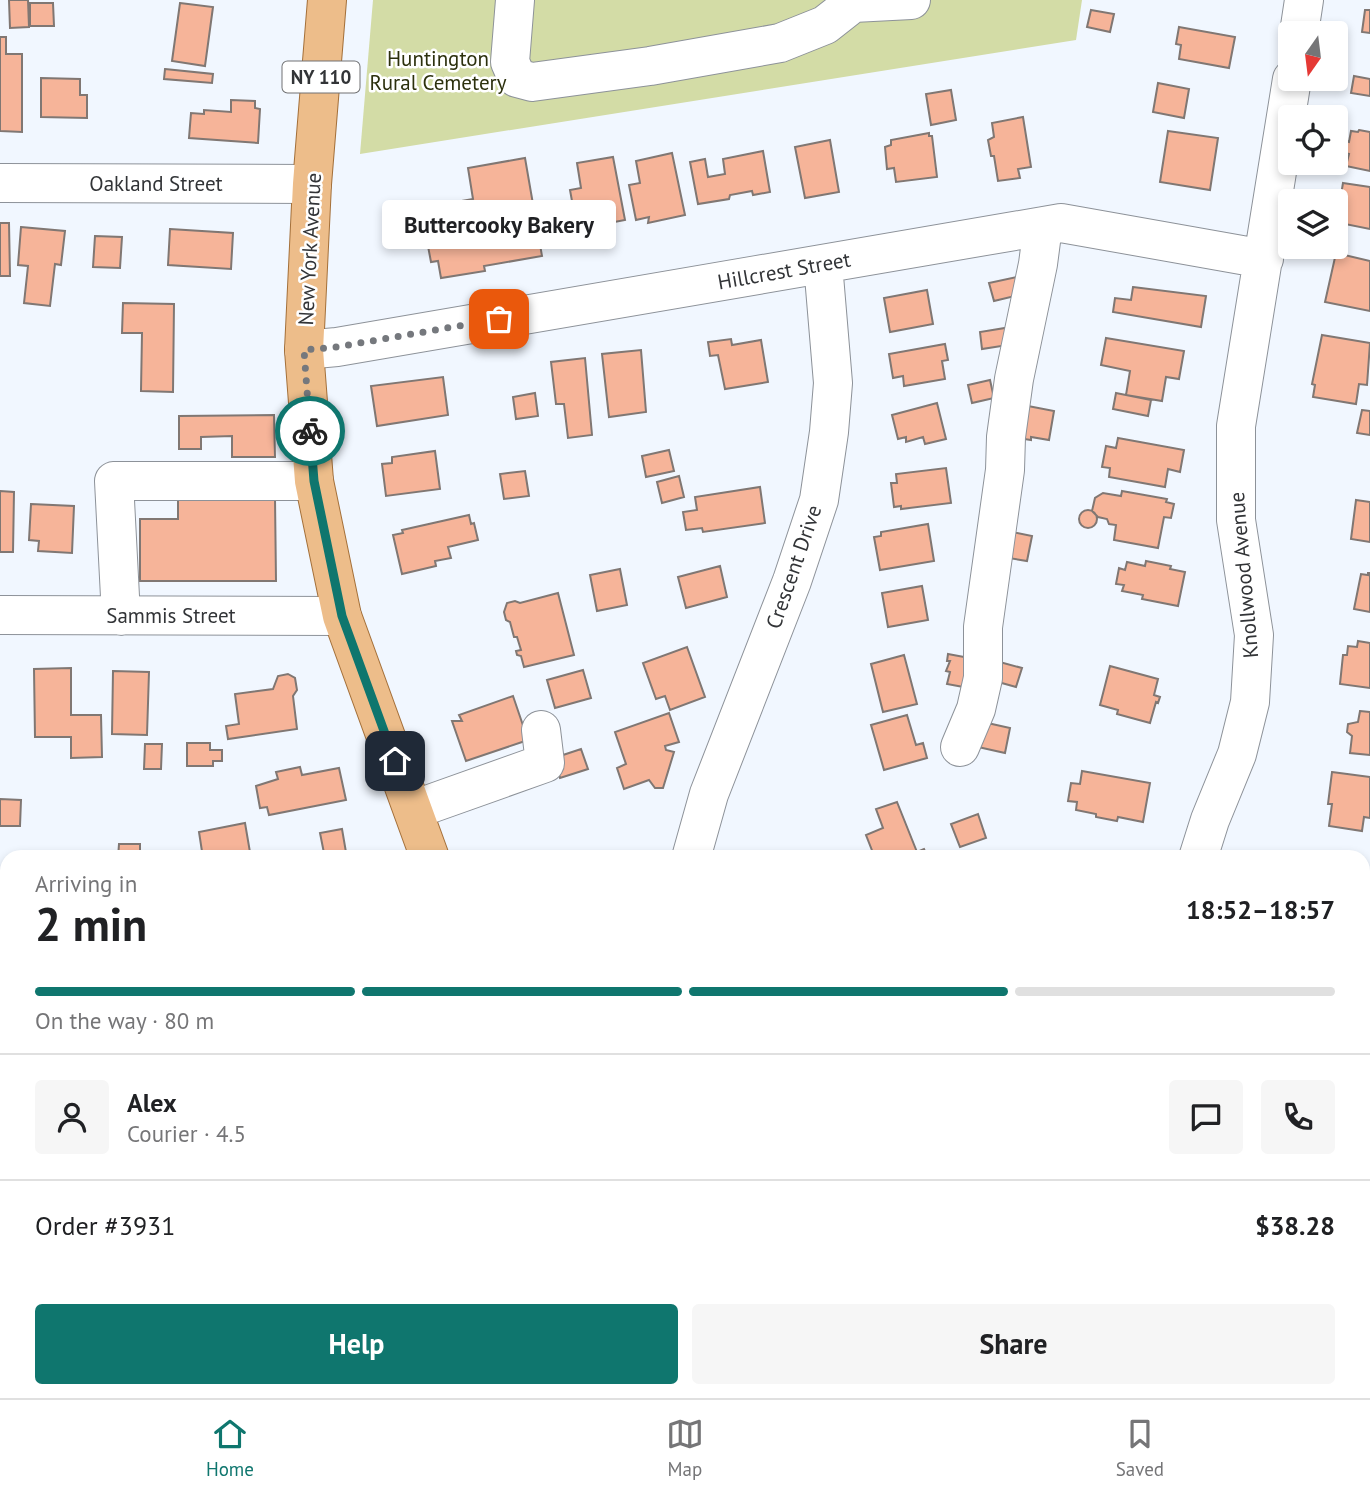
<!DOCTYPE html>
<meta charset="utf-8">
<style>
body{margin:0;font-family:"PT Sans",sans-serif;background:#f6f6f6;color:#202124;height:100vh;display:flex;flex-direction:column;font-size:26px;white-space:nowrap}
*{box-sizing:border-box;margin:0}
p{font-size:23px;color:#757577}
.icon{flex:none;width:38px;height:38px;fill:none;stroke:currentColor;stroke-width:2;stroke-linecap:round;stroke-linejoin:round}
.map{position:relative;flex:1;overflow:hidden}
.panel{position:absolute;left:0px;top:850px;width:1370px;height:548px;display:flex;flex-direction:column;background:#fff;border-radius:21px 21px 0 0;box-shadow:0 4px 10px #0003}
.panel>*{flex:none}
.needle{width:46px;rotate:194deg}
.buttons{position:absolute;left:1278px;top:21px;display:grid;gap:14px}
.buttons a{display:grid;place-items:center;width:70px;height:70px;border-radius:7px;background:#fff;box-shadow:0 4px 10px #0003;font-size:35px}
.pin{position:absolute;display:grid;place-items:center;width:60px;height:60px;color:#fff;margin:-30px;border-radius:14px;box-shadow:0 4px 10px #0006}
.courier{position:absolute;display:grid;place-items:center;width:70px;height:70px;margin:-35px;border:5px solid #0f766e;border-radius:50%;background:#fff;color:#222;box-shadow:0 2px 9px #0007}
.bubble{position:absolute;height:49px;border-radius:7px;background:#fff;box-shadow:0 4px 10px #0003;font-size:23px;font-weight:700;line-height:49px;text-align:center}
.overview em{font-style:normal;font-weight:700}
.overview div{display:flex;flex-direction:column-reverse}
.overview{display:flex;align-items:center;justify-content:space-between;height:119px;padding:0 35px}
h1{font-size:46px;font-weight:700;line-height:52px}
.bar{display:grid;grid-template-columns:repeat(4,1fr);gap:10px 7px;align-content:center;height:84px;padding:0 35px}
.bar i{height:9px;border-radius:5px;background:#e0e0e0}
.bar .selected{background:#0f766e}
.bar p{grid-column:span 4}
.line{display:flex;align-items:center;gap:18px;padding:0 35px;border-top:2px solid #e0e0e0}
.line div{flex:1}
.round{display:grid;place-items:center;flex:none;width:74px;height:74px;border-radius:7px;background:#f6f6f6}
.primary-button{display:flex;gap:14px;margin-top:auto;padding:14px 35px}
.primary-button a{flex:1;height:80px;border-radius:7px;background:#0f766e;color:#fff;font-size:28px;font-weight:700;line-height:80px;text-align:center}
.primary-button a+a{background:#f6f6f6;color:#202124}
.tab-bar{display:flex;justify-content:space-around;align-items:center;height:98px;border-top:2px solid #e0e0e0;background:#fff;font-size:19px;color:#757577}
.tab-bar a{display:grid;justify-items:center;gap:4px}
.tab-bar .selected{color:#0f766e}
.map>svg:first-child{display:block}
.green{fill:#d3dca6}
.building{fill:#f6b499;stroke:#807773;stroke-width:2}
.lines{fill:none;stroke-linecap:round;stroke-linejoin:round}
.minor-casing{stroke:#8d9299;stroke-width:40}
.major-casing{stroke:#a4703a;stroke-width:40}
.minor{stroke:#fff;stroke-width:38}
.major{stroke:#edbd8a;stroke-width:38}
.done{stroke:#75787d;stroke-width:7;stroke-dasharray:0 12.6}
.route{stroke:#0f766e;stroke-width:9}
.labels{text-anchor:middle;stroke-width:5;stroke-linejoin:round;paint-order:stroke}
.shield{fill:#fff;stroke:#707173;stroke-width:2}
.shield-label{font-size:19px;font-weight:bold;fill:#323437}
.park-label{font-size:21px;fill:#2c300d;stroke:#fff}
.street-label{font-size:21px;fill:#323437;stroke:#fff}
</style>
<div class="map">
<svg width="1370" height="1398" viewBox="0 0 1370 1398">
<rect width="100%" height="100%" fill="#f1f7ff"/>
<path class="green" d="M 373,0 L 1082,0 L 1076,40 L 360,154 Z"/>
<path class="building" d="M 9,0 L 28,0 L 29,27 L 10,28 Z
M 30,3 L 53,3 L 54,26 L 30,26 Z
M 180,3 L 213,7 L 205,66 L 172,61 Z
M 1091,10 L 1114,14 L 1110,32 L 1087,27 Z
M 1365,10 L 1370,10 L 1370,33 L 1362,32 Z
M 1179,27 L 1235,37 L 1229,68 L 1179,59 L 1181,45 L 1176,44 Z
M 0,37 L 6,37 L 6,54 L 22,54 L 22,132 L 0,131 Z
M 165,69 L 213,74 L 212,83 L 164,79 Z
M 1354,76 L 1370,79 L 1370,96 L 1351,93 Z
M 41,78 L 80,79 L 80,95 L 87,95 L 87,118 L 41,117 Z
M 1158,83 L 1189,89 L 1184,118 L 1153,112 Z
M 951,90 L 956,120 L 931,125 L 926,94 Z
M 231,100 L 255,101 L 255,108 L 260,109 L 258,143 L 189,138 L 191,113 L 204,114 L 204,110 L 231,112 Z
M 1023,117 L 1031,167 L 1018,169 L 1020,178 L 998,181 L 994,156 L 991,156 L 988,140 L 994,137 L 992,123 Z
M 1359,130 L 1370,132 L 1370,171 L 1346,166 L 1349,154 L 1342,152 L 1345,141 L 1349,142 L 1351,131 L 1358,132 Z
M 1168,131 L 1218,138 L 1210,190 L 1160,182 Z
M 929,133 L 929,136 L 932,136 L 937,177 L 896,182 L 894,168 L 887,169 L 885,147 L 891,145 L 891,140 Z
M 830,140 L 839,192 L 805,198 L 795,147 Z
M 763,151 L 770,192 L 753,195 L 752,191 L 730,195 L 729,199 L 698,204 L 690,162 L 705,159 L 708,177 L 725,174 L 723,159 Z
M 672,153 L 685,215 L 648,223 L 649,217 L 636,220 L 629,185 L 640,183 L 636,161 Z
M 613,157 L 625,220 L 588,227 L 587,221 L 576,223 L 570,190 L 581,188 L 577,163 Z
M 525,158 L 542,256 L 484,266 L 485,271 L 441,278 L 438,261 L 431,262 L 424,225 L 430,224 L 427,207 L 473,199 L 468,168 Z
M 1343,183 L 1370,187 L 1370,229 L 1335,222 L 1337,207 L 1339,207 Z
M 0,223 L 9,223 L 10,276 L 0,276 Z
M 21,227 L 65,231 L 61,265 L 55,264 L 50,306 L 24,303 L 28,266 L 18,265 Z
M 170,229 L 233,233 L 231,269 L 168,265 Z
M 95,236 L 122,237 L 120,268 L 93,267 Z
M 1336,253 L 1370,261 L 1370,311 L 1325,302 Z
M 1026,275 L 1027,293 L 994,301 L 989,283 Z
M 1133,287 L 1206,296 L 1201,327 L 1113,312 L 1115,298 L 1131,300 Z
M 927,290 L 933,324 L 890,332 L 884,298 Z
M 123,303 L 174,304 L 173,392 L 141,391 L 142,333 L 122,333 Z
M 1005,328 L 1008,345 L 982,349 L 980,332 Z
M 1322,335 L 1370,343 L 1367,385 L 1359,384 L 1356,404 L 1313,397 L 1315,385 L 1312,384 Z
M 1106,338 L 1184,351 L 1179,379 L 1166,377 L 1162,401 L 1126,395 L 1130,371 L 1101,365 Z
M 731,339 L 732,345 L 761,340 L 768,382 L 725,389 L 718,355 L 710,356 L 708,342 Z
M 945,344 L 948,360 L 942,361 L 945,379 L 904,386 L 903,376 L 893,378 L 889,354 Z
M 641,350 L 646,412 L 609,417 L 602,354 Z
M 585,358 L 592,435 L 568,438 L 564,404 L 556,404 L 551,362 Z
M 443,377 L 448,415 L 377,426 L 371,386 Z
M 990,380 L 994,398 L 972,403 L 968,385 Z
M 535,393 L 538,416 L 516,419 L 513,397 Z
M 1116,393 L 1151,400 L 1148,416 L 1113,409 Z
M 937,403 L 946,439 L 925,444 L 923,437 L 906,442 L 906,437 L 898,439 L 892,415 Z
M 1028,406 L 1054,411 L 1049,440 L 1031,437 L 1031,440 L 1024,439 Z
M 1362,410 L 1370,411 L 1370,435 L 1357,433 Z
M 274,415 L 275,457 L 232,457 L 232,436 L 201,437 L 201,449 L 179,449 L 179,416 Z
M 1118,438 L 1184,450 L 1180,472 L 1168,469 L 1165,487 L 1109,477 L 1110,468 L 1102,467 L 1106,446 L 1116,448 Z
M 669,450 L 674,471 L 646,477 L 642,456 Z
M 435,451 L 440,489 L 386,496 L 382,464 L 392,463 L 392,457 Z
M 946,468 L 951,503 L 901,509 L 901,506 L 894,507 L 891,483 L 897,483 L 896,474 Z
M 525,471 L 529,496 L 504,499 L 500,474 Z
M 679,476 L 684,497 L 662,503 L 657,482 Z
M 760,487 L 765,523 L 703,532 L 702,528 L 686,530 L 683,512 L 697,510 L 695,497 Z
M 0,491 L 14,492 L 13,552 L 0,552 Z
M 1122,491 L 1167,499 L 1166,502 L 1174,504 L 1171,518 L 1164,517 L 1158,548 L 1114,540 L 1116,525 L 1109,524 L 1107,519 L 1098,517 L 1092,511 L 1095,498 L 1103,493 L 1121,496 Z
M 178,498 L 275,498 L 276,581 L 140,581 L 140,519 L 178,519 Z
M 1356,500 L 1370,502 L 1370,542 L 1351,539 Z
M 31,504 L 74,506 L 72,553 L 38,551 L 39,541 L 29,540 Z
M1079 519a9 9 0 1 1 18 0a9 9 0 1 1-18 0Z
M 469,515 L 471,524 L 474,523 L 478,540 L 448,547 L 451,558 L 435,561 L 436,566 L 402,574 L 393,535 L 403,533 L 402,530 Z
M 928,524 L 934,561 L 880,570 L 874,537 L 881,536 L 881,532 Z
M 1007,531 L 1032,536 L 1027,561 L 1003,557 Z
M 1146,561 L 1171,566 L 1170,569 L 1185,572 L 1178,606 L 1142,599 L 1143,595 L 1122,591 L 1124,585 L 1116,584 L 1119,568 L 1125,570 L 1127,562 L 1145,566 Z
M 720,566 L 727,597 L 686,608 L 678,577 Z
M 620,569 L 627,605 L 597,611 L 590,575 Z
M 1368,573 L 1370,573 L 1370,612 L 1354,609 L 1361,574 L 1368,575 Z
M 922,586 L 928,620 L 888,627 L 882,593 Z
M 558,593 L 574,655 L 524,667 L 521,656 L 517,655 L 516,651 L 521,650 L 517,637 L 514,637 L 510,622 L 506,620 L 504,612 L 507,603 L 515,601 L 520,603 Z
M 1358,641 L 1370,643 L 1370,688 L 1340,684 L 1343,655 L 1347,655 L 1348,646 L 1357,647 Z
M 687,647 L 705,697 L 670,710 L 665,696 L 656,699 L 643,663 Z
M 948,654 L 975,659 L 969,688 L 947,684 L 950,672 L 946,671 L 950,661 L 947,661 Z
M 904,655 L 917,704 L 883,712 L 871,664 Z
M 996,661 L 1022,668 L 1016,687 L 991,680 Z
M 1110,666 L 1158,679 L 1154,695 L 1160,697 L 1158,703 L 1156,702 L 1150,723 L 1117,714 L 1118,710 L 1100,705 Z
M 71,668 L 71,715 L 101,715 L 102,757 L 71,758 L 71,737 L 35,737 L 34,669 Z
M 583,670 L 591,698 L 555,708 L 547,680 Z
M 113,671 L 149,672 L 147,735 L 112,734 Z
M 288,674 L 295,678 L 297,690 L 293,696 L 297,729 L 228,739 L 226,726 L 239,724 L 235,694 L 273,689 L 278,676 Z
M 513,696 L 528,740 L 466,761 L 452,721 L 462,721 L 459,715 Z
M 1360,711 L 1370,712 L 1370,755 L 1350,753 L 1352,736 L 1347,732 L 1348,724 L 1358,722 Z
M 669,713 L 679,742 L 665,746 L 666,750 L 674,752 L 663,788 L 655,788 L 649,780 L 624,789 L 617,768 L 626,764 L 615,732 Z
M 907,715 L 916,745 L 923,743 L 927,758 L 884,770 L 871,725 Z
M 983,722 L 1010,728 L 1005,753 L 978,747 Z
M 187,743 L 210,743 L 210,750 L 222,750 L 222,761 L 213,761 L 213,766 L 187,766 Z
M 145,744 L 162,744 L 161,769 L 144,769 Z
M 581,749 L 588,769 L 560,778 L 554,758 Z
M 300,767 L 302,775 L 339,768 L 346,800 L 269,815 L 267,807 L 260,808 L 256,786 L 278,779 L 276,772 Z
M 1082,771 L 1150,783 L 1143,822 L 1118,817 L 1117,821 L 1096,817 L 1096,814 L 1076,810 L 1077,802 L 1068,801 L 1071,783 L 1080,784 Z
M 1332,772 L 1370,777 L 1370,818 L 1364,817 L 1362,831 L 1329,826 L 1332,804 L 1328,804 Z
M 0,799 L 21,800 L 20,826 L 0,826 Z
M 897,802 L 917,852 L 924,849 L 928,858 L 875,858 L 866,835 L 883,828 L 876,809 Z
M 978,814 L 986,838 L 960,847 L 951,824 Z
M 245,823 L 251,858 L 203,858 L 199,832 Z
M 342,829 L 347,858 L 306,858 L 324,853 L 320,833 Z
M 119,844 L 140,844 L 140,858 L 118,858 Z
M 0,925 L 7,926 L 7,966 L 0,966 Z
M 0,1106 L 7,1107 L 7,1166 L 3,1166 L 3,1157 L 0,1157 Z
M 1079,1391 L 1126,1391 L 1088,1398 L 1081,1398 Z
M 1168,1391 L 1194,1391 L 1194,1395 L 1170,1398 Z
M 359,1392 L 359,1398 L 327,1398 L 327,1393 Z"/>
<g class="lines">
<defs>
<path id="minor" d="M 515,0 L 510,62 L 517,78 L 532,82 L 650,66 L 780,43 L 825,25 L 853,3 L 911,0
M 1299,33 L 1304,0
M 0,183 L 312,184
M 304,350 L 337,347 L 1061,223 L 1264,259
M 0,615 L 342,616
M 121,616 L 114,481 L 314,481
M 960,747 L 976,709 L 983,678 L 983,627 L 1005,470 L 1006,437 L 1014,379 L 1038,264 L 1043,226
M 413,810 L 545,763 L 541,730
M 691,858 L 709,794 L 792,581 L 819,500 L 829,432 L 833,383 L 823,264
M 1198,858 L 1210,820 L 1237,754 L 1250,702 L 1254,635 L 1236,520 L 1236,426 L 1292,79
M 0,1051 L 7,1051
M 1290,1398 L 1291,1391"/>
<path id="major" d="M 327,0 L 312,184 L 304,350 L 314,481 L 342,616 L 430,858
M 744,1391 L 749,1398"/>
</defs>
<use href="#minor" class="minor-casing"/>
<use href="#major" class="major-casing"/>
<use href="#minor" class="minor"/>
<use href="#major" class="major"/>
</g>
<g class="lines">
<path class="done" d="M 310,431 L 304,350 L 337,347 L 499,319"/>
<path class="route" d="M 310,431 L 314,481 L 342,616 L 395,761"/>
</g>
<g class="labels">
<rect class="shield" x="282.5" y="61.5" width="77" height="31" rx="5"/>
<g class="shield-label">
<text x="321" y="84">NY 110</text>
</g>
<g class="park-label">
<text x="438" y="66">Huntington<tspan x="438" dy="24">Rural Cemetery</tspan></text>
</g>
<g class="street-label">
<text x="156" y="191">Oakland Street</text>
<text transform="translate(310 249) rotate(-87)" y="7">New York Avenue</text>
<text transform="translate(784 271) rotate(-10)" y="7">Hillcrest Street</text>
<text transform="translate(794 567) rotate(-71)" y="7">Crescent Drive</text>
<text transform="translate(1244 575) rotate(-95)" y="7">Knollwood Avenue</text>
<text x="171" y="623">Sammis Street</text>
</g>
</g>
</svg>
<div class="buttons">
<a><svg class="needle" viewBox="-14 -14 28 28"><path d="M0-13l5 13h-10z" fill="#e53935"/><path d="M0 13l5-13h-10z" fill="#757577"/></svg></a>
<a><svg class="icon" aria-label="locate" viewBox="0 0 24 24"><circle cx="12" cy="12" r="6"/><path d="M12 2v4M12 18v4M2 12h4M18 12h4"/></svg></a>
<a><svg class="icon" aria-label="layers" viewBox="0 0 24 24"><path d="M12 4l9 5-9 5-9-5zM3 14l9 5 9-5"/></svg></a>
</div>
<div class="pin" style="left:499px;top:319px;background:#ea580c"><svg class="icon" aria-label="bag" viewBox="0 0 24 24"><path d="M5 8h14l-1 12H6zM9 8a3 3 0 0 1 6 0"/></svg></div>
<div class="pin" style="left:395px;top:761px;background:#1f2937"><svg class="icon" aria-label="home" viewBox="0 0 24 24"><path d="M3 11l9-7 9 7M6 9v11h12V9"/></svg></div>
<div class="courier" style="left:310px;top:431px"><svg class="icon" aria-label="bike" viewBox="0 0 24 24"><circle cx="6" cy="16" r="4"/><circle cx="18" cy="16" r="4"/><path d="M6 16l4-8h5l3 8M10 8l3 8H6M13 5h3"/></svg></div>
<div class="bubble" style="left:382px;top:200px;width:234px">Buttercooky Bakery</div>
<section class="panel">
<div class="overview"><div><h1>2 min</h1><p>Arriving in</p></div><em>18:52–18:57</em></div>
<div class="bar"><i class="selected"></i><i class="selected"></i><i class="selected"></i><i></i><p>On the way · 80 m</p></div>
<div class="line" style="height:126px"><a class="round"><svg class="icon" aria-label="person" viewBox="0 0 24 24"><circle cx="12" cy="8" r="4"/><path d="M4 21q1-7 8-7t8 7"/></svg></a><div><b>Alex</b><p>Courier · 4.5</p></div><a class="round"><svg class="icon" aria-label="chat" viewBox="0 0 24 24"><path d="M4 5h16v11H9l-5 4z"/></svg></a><a class="round"><svg class="icon" aria-label="phone" viewBox="0 0 24 24"><path d="M5 4h4l2 5-3 2q2 4 5 5l2-3 5 2v4C11 20 4 13 5 4z"/></svg></a></div>
<div class="line" style="height:91px"><div>Order #3931</div><b>$38.28</b></div>
<div class="primary-button"><a>Help</a><a>Share</a></div>
</section>
</div>
<nav class="tab-bar">
<a class="selected"><svg class="icon" aria-label="home" viewBox="0 0 24 24"><path d="M3 11l9-7 9 7M6 9v11h12V9"/></svg>Home</a>
<a><svg class="icon" aria-label="map" viewBox="0 0 24 24"><path d="M3 6l6-2 6 2 6-2v14l-6 2-6-2-6 2zM9 4v14M15 6v14"/></svg>Map</a>
<a><svg class="icon" aria-label="saved" viewBox="0 0 24 24"><path d="M7 4h10v16l-5-4-5 4z"/></svg>Saved</a>
</nav>
